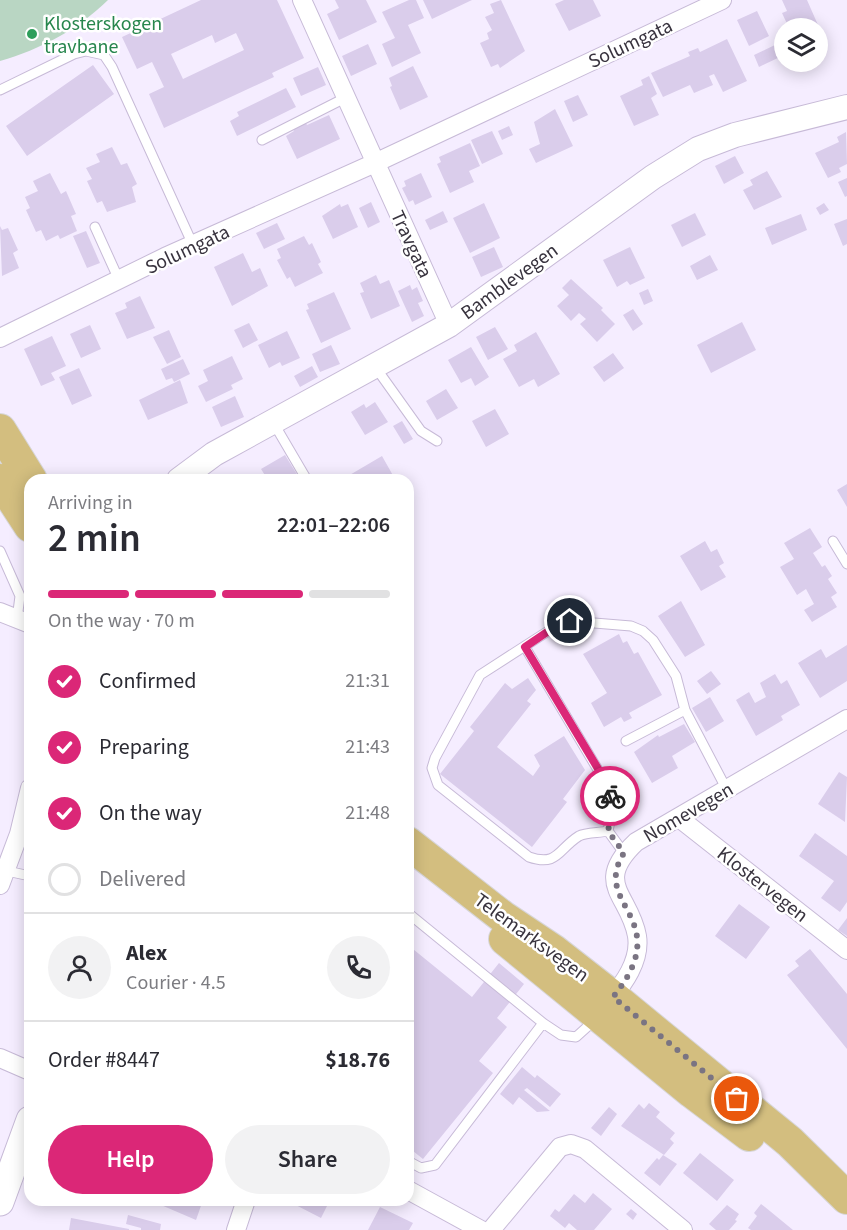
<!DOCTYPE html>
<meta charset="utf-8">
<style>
body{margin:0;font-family:"Source Sans 3",sans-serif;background:#f2f2f3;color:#2b2b33;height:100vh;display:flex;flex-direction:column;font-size:22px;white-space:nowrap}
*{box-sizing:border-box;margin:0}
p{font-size:20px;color:#7c7c81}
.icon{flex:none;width:33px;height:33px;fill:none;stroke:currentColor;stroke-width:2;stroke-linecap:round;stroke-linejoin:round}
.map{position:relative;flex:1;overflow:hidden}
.sheet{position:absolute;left:24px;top:474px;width:390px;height:732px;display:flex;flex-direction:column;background:#fff;border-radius:18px;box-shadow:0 3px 15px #0003}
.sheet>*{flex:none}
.fabs{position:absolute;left:774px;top:18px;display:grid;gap:12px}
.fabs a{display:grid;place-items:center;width:54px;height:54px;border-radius:50%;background:#fff;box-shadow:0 3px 15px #0003;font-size:30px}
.pin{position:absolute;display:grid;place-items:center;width:51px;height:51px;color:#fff;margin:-26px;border:3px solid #fff;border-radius:50%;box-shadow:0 2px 6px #0007}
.courier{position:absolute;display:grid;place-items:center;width:60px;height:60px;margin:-30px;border:4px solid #db2777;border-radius:50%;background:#fff;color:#222;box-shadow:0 2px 8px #0007}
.head em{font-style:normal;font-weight:600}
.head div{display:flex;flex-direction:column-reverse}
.head{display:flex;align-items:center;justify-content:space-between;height:102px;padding:0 24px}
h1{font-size:39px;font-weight:600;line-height:45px}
.bar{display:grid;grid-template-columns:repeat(4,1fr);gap:9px 6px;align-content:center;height:72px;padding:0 24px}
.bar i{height:8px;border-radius:4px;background:#e1e1e2}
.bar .current{background:#db2777}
.bar p{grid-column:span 4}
.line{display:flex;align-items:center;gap:15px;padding:0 24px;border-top:2px solid #e1e1e2}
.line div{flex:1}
.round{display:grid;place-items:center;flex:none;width:63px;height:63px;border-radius:32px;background:#f2f2f3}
ol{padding:0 24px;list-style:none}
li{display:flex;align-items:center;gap:18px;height:66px}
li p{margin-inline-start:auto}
li .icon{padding:6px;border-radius:50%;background:#db2777;color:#fff;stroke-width:4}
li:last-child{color:#7c7c81}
li i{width:33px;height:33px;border:3px solid #e1e1e2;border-radius:50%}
.button{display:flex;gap:12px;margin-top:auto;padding:12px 24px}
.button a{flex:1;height:69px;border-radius:36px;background:#db2777;color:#fff;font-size:24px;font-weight:600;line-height:69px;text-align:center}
.button a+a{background:#f2f2f3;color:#2b2b33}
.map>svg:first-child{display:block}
.green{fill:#b9d6c3}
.building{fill:#dacdeb;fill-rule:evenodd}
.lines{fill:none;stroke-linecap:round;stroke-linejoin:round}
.service-casing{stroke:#c7bad7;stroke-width:11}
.minor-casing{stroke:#c7bad7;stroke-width:20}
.tertiary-casing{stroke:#c7bad7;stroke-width:26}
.secondary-casing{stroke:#c7bad7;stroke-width:29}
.trunk-casing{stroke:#d7d6d8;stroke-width:34}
.service{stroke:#fff;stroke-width:9}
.minor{stroke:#fff;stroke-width:18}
.tertiary{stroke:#fff;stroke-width:24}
.secondary{stroke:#fff;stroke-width:27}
.trunk{stroke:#d3be7f;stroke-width:32}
.done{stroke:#7a7482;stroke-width:6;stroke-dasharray:0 10.8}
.route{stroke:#db2777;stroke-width:8}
.leisure-dot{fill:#2e9e5b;stroke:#fff;stroke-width:2}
.labels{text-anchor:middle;stroke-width:5;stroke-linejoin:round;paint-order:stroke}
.leisure-label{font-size:20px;fill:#27864d;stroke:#fff;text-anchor:start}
.street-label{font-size:20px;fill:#38333e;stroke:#fff}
</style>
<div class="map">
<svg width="847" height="1230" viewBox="0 0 847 1230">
<rect width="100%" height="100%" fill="#f5edff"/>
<path class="green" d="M 0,0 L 108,0 C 77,30 41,49 0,61 Z"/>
<path class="building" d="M 201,0 L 277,0 L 304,58 L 272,73 L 274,77 L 164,128 L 149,94 L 164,87 L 152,62 L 137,69 L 122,37 ZM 236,33 L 244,50 L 183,79 L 171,54 L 212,35 L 215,43 Z
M 335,0 L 366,0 L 377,22 L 339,40 L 327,14 L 339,8 Z
M 409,0 L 416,0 L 424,18 L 408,25 L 421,53 L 392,67 L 382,44 L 395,38 L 382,12 Z
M 423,0 L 472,0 L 432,19 Z
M 501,0 L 525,51 L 500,68 L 498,64 L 491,67 L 480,43 L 489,39 L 487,33 L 492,30 L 485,17 L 494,13 L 490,4 Z
M 564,0 L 593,0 L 601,16 L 569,31 L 555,4 Z
M 782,0 L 807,0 L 818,25 L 810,28 L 789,28 L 782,13 L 787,11 Z
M 757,11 L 769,36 L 749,46 L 737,20 Z
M 727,39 L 747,81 L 723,92 L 714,74 L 709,76 L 713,85 L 694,93 L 690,85 L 663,97 L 651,73 L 690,56 L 688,52 L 698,48 L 700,52 Z
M 368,44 L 377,64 L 351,76 L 342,56 Z
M 777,44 L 782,56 L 759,67 L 754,55 Z
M 93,65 L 114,94 L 27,156 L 6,126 Z
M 413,66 L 428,97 L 400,110 L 390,87 L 392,86 L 389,78 Z
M 318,67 L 326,85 L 301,96 L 293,78 Z
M 649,76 L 657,94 L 651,98 L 659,115 L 634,126 L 620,96 L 643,85 L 641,80 Z
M 286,88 L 296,107 L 237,136 L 230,121 L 239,116 L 237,112 Z
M 578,95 L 588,115 L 573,122 L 564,101 Z
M 555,109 L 573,146 L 536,163 L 529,149 L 540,144 L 534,122 Z
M 329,115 L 340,139 L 297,159 L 286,136 L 294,131 L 292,127 L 305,121 L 307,125 Z
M 509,126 L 513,135 L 502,140 L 498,131 Z
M 492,131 L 503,154 L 482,164 L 471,140 Z
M 846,132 L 847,164 L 839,168 L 841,172 L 828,178 L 815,153 L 839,142 L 837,137 Z
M 470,143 L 480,166 L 469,171 L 474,182 L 450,193 L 437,164 L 441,162 L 439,157 Z
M 112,147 L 121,165 L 127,163 L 137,184 L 132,187 L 136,202 L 107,212 L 102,201 L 97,203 L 87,181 L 92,179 L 86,168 L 100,162 L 96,154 Z
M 735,156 L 744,173 L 724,184 L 715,166 Z
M 767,171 L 782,197 L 754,210 L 743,190 L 753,185 L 750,180 Z
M 50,173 L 61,194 L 66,191 L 76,214 L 71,216 L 77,231 L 60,239 L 58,235 L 46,241 L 41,230 L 36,232 L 26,210 L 30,208 L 25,197 L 38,191 L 33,181 Z
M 421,173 L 432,197 L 415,205 L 413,200 L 409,202 L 402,188 L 406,186 L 404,181 Z
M 847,178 L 847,196 L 845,197 L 838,182 Z
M 371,202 L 380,222 L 368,228 L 359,208 Z
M 484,203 L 500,238 L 470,253 L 453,218 Z
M 824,203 L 829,210 L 820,215 L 816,208 Z
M 340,204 L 341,207 L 348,204 L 358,227 L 333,239 L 322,216 Z
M 443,211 L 448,222 L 430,230 L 425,220 Z
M 695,213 L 706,235 L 682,247 L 671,225 Z
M 801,214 L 807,230 L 772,245 L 765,228 Z
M 847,219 L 847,244 L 843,246 L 834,224 Z
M 277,223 L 285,239 L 264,249 L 256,233 Z
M 0,226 L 2,230 L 8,228 L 18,250 L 13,253 L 19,268 L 2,276 Z
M 86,231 L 100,263 L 87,268 L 73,236 Z
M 304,236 L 309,245 L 312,243 L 321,262 L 318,264 L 323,273 L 295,287 L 290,277 L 287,279 L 277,260 L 281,258 L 277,249 Z
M 494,247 L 503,267 L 481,277 L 472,257 Z
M 630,247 L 645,278 L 630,285 L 627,281 L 617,287 L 603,260 Z
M 243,253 L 252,272 L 260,268 L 268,286 L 232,306 L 214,267 Z
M 710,255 L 718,270 L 697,280 L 690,266 Z
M 376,275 L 380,284 L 389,280 L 400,306 L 371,319 L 360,293 L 364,292 L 360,283 Z
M 571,279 L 603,308 L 601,310 L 615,324 L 597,342 L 580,324 L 586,319 L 579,313 L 571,321 L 557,306 L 569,295 L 562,288 Z
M 410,285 L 412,290 L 417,287 L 423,301 L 418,303 L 424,316 L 412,322 L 398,291 Z
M 648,289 L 653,301 L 644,305 L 639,293 Z
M 334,292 L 351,329 L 321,343 L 306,310 L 309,309 L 307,304 Z
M 140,296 L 155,328 L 127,339 L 115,313 L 127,308 L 125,303 Z
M 633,309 L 643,324 L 633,331 L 623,315 Z
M 742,322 L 756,350 L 711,373 L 697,345 Z
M 249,323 L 258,340 L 243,348 L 234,330 Z
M 90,325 L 101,349 L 81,358 L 70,334 Z
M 495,327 L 508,349 L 488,360 L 476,337 Z
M 169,330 L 181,357 L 167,364 L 153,337 Z
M 287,331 L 300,358 L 282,366 L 280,362 L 269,368 L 258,345 Z
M 536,332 L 560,374 L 538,387 L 534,379 L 519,387 L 503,359 L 517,351 L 514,345 Z
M 52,336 L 66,366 L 51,373 L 55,380 L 41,386 L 24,349 Z
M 331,345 L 340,364 L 320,372 L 312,354 Z
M 471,347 L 489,377 L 475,386 L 471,378 L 461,383 L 448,360 Z
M 613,353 L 624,368 L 604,382 L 593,367 Z
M 232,356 L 243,379 L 231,385 L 233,389 L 206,402 L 198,386 L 208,381 L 203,370 Z
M 183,359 L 190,374 L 174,382 L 172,378 L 166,380 L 161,369 Z
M 312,366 L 318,377 L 300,387 L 294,376 Z
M 79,368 L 92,396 L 72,405 L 59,377 Z
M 180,380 L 188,403 L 148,420 L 139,400 Z
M 446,389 L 458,408 L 437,420 L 426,401 Z
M 235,396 L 244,417 L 221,427 L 212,407 Z
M 375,402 L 388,422 L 365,435 L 351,412 L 364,404 L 366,408 Z
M 495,409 L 509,434 L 486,447 L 472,421 Z
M 402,421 L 413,439 L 404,444 L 393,426 Z
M 285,455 L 298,476 L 295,477 L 297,480 L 268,480 L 261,469 Z
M 382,456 L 395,479 L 350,480 L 348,476 Z
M 847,484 L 847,507 L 837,490 Z
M 810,528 L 822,547 L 813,553 L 822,567 L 825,565 L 832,576 L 828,579 L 837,593 L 831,597 L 837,607 L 812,622 L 804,610 L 814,604 L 806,589 L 797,595 L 780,567 L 794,559 L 784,543 Z
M 705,541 L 711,552 L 717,549 L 724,563 L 719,566 L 726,577 L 701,591 L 680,556 Z
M 681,601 L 705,645 L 685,657 L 658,616 Z
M 619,634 L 623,643 L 627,641 L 634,654 L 638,652 L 662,695 L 629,713 L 632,718 L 624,722 L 621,717 L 604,727 L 591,703 L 607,693 L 583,654 Z
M 847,645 L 847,681 L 820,698 L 798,663 L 821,649 L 826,658 Z
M 711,671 L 721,684 L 707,694 L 697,681 Z
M 775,674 L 781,684 L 787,680 L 800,705 L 781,716 L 783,720 L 756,736 L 736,700 L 749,692 L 755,703 L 766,697 L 760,683 Z
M 528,678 L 536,690 L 527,701 L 531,704 L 497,747 L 533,776 L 540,766 L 534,755 L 564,736 L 585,770 L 563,799 L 567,802 L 532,847 L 440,774 L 474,731 L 470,727 L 505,683 L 512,689 Z
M 710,697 L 724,721 L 706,732 L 692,708 Z
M 684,724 L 695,742 L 672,756 L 678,768 L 652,783 L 634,752 L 658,735 L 659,737 Z
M 839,772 L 847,777 L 845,822 L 818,804 Z
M 815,833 L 847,856 L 847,902 L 840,912 L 821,898 L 834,881 L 799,856 Z
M 739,904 L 770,927 L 746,959 L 715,936 Z
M 847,918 L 847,936 L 838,930 Z
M 408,945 L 472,997 L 499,963 L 524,984 L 497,1018 L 507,1027 L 479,1061 L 493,1073 L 423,1159 L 408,1147 Z
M 810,949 L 847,994 L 847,1049 L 787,975 L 799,966 L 795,961 Z
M 522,1067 L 535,1078 L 537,1075 L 561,1094 L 550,1107 L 527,1088 L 524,1090 L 550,1111 L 537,1112 L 519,1097 L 513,1105 L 500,1094 Z
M 649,1103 L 660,1112 L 656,1117 L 675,1133 L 670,1139 L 674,1143 L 664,1155 L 621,1126 L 639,1104 L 644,1109 Z
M 609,1107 L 617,1114 L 601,1136 L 591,1128 Z
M 700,1153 L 734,1180 L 717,1201 L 683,1173 Z
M 663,1155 L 677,1164 L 660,1186 L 644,1173 L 657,1158 L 659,1160 Z
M 593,1193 L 612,1209 L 594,1230 L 577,1230 L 569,1223 L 565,1228 L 550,1216 L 555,1209 L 559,1212 L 574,1194 L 585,1203 Z
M 163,1200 L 203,1200 L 196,1220 L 161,1205 Z
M 286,1200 L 330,1200 L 321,1218 Z
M 761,1204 L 765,1207 L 793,1230 L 751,1230 L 748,1228 L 757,1216 L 754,1213 Z
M 727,1205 L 739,1214 L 735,1220 L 737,1221 L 729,1230 L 716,1230 L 709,1224 Z
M 380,1207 L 413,1223 L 409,1230 L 368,1230 Z
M 631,1209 L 637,1214 L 633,1220 L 626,1214 Z
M 128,1215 L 161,1224 L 160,1230 L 141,1230 L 141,1228 L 126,1224 Z
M 71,1218 L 129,1229 L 129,1230 L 69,1230 Z"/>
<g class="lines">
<defs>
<path id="service" d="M 0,90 L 74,54 L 86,51 L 104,55 L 112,67 L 193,245
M 262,140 L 345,98
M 95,227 L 119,280
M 376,368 L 421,431 L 437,441
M 273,422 L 307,480
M 833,541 L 847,564
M 0,551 L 20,596 L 17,619
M 525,647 L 607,785 L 612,811 L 608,831 L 624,853
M 626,741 L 685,710
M 608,831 C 599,833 586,832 579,836 C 558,849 558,867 529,857 L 438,785 L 432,768 L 435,758 L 480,675 L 556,626 L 570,621 L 631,626 L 643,631 L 653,640 L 676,676 L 685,710 L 727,790
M 7,871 L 30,876
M 408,913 L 543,1023 L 561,1035 L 576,1037 L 596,1019
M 408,1161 L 421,1168 L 435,1165 L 543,1023"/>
<path id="minor" d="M 302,0 L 449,325
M 0,338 L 165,257 L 375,163 L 722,0
M 0,612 L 30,624
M 679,818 L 847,950
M 0,885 L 19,834 L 30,788
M 609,1002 C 623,984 641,961 637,936 C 630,895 592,884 636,842 L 847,719
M 0,1058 L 30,1071
M 408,1190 L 481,1230
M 236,1230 L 246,1200
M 491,1230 L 560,1147 L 571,1144 L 585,1149 L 683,1230"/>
<path id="tertiary" d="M 179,480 L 214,454 L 449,325 L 653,177 L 698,149 L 735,135 L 847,107"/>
<path id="secondary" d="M 0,1202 L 30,1120"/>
<path id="trunk" d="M 0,430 L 31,480
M 0,480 L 30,526
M 408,843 L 503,917 L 554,951 L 613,997 L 790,1142 L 847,1198
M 505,939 L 692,1092 L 749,1135"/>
</defs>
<use href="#service" class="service-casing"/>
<use href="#minor" class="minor-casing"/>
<use href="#tertiary" class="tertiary-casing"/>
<use href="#secondary" class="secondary-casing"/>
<use href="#trunk" class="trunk-casing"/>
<use href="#service" class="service"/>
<use href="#minor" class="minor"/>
<use href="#tertiary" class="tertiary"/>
<use href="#secondary" class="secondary"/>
<use href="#trunk" class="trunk"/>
</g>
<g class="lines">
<path class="done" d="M 610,796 L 612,811 L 608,831 L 624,853 C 601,889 633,905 637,937 C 640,960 626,981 613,997 L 737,1099"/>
<path class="route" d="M 570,621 L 556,626 L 525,647 L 600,772 L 610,796"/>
</g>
<circle class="leisure-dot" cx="32" cy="34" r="6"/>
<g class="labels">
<g class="leisure-label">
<text x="44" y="30">Klosterskogen<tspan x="44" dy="23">travbane</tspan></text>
</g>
<g class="street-label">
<text transform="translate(630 43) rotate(-25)" y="7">Solumgata</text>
<text transform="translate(412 244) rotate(65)" y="7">Travgata</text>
<text transform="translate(187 249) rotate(-25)" y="7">Solumgata</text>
<text transform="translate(509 281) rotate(-36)" y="7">Bamblevegen</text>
<text transform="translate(688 812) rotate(-30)" y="7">Nomevegen</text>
<text transform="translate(763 884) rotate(38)" y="7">Klostervegen</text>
<text transform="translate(532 937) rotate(36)" y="7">Telemarksvegen</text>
</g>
</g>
</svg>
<div class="fabs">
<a><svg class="icon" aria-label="layers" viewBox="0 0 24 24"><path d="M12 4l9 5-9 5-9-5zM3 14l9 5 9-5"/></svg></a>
</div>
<div class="pin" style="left:737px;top:1099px;background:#ea580c"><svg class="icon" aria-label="bag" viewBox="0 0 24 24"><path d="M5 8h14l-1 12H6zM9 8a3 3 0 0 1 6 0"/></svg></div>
<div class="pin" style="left:570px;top:621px;background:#1f2937"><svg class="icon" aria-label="home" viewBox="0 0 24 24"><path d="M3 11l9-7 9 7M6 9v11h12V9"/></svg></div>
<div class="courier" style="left:610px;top:796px"><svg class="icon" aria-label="bike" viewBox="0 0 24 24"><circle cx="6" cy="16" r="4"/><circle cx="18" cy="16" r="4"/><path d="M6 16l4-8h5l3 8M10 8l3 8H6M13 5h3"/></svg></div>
<section class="sheet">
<div class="head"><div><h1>2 min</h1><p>Arriving in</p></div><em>22:01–22:06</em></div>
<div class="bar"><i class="current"></i><i class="current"></i><i class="current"></i><i></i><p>On the way · 70 m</p></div>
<ol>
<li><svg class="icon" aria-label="check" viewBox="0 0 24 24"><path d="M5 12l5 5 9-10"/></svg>Confirmed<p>21:31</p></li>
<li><svg class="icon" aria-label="check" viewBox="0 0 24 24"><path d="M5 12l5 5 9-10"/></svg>Preparing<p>21:43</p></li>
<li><svg class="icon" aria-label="check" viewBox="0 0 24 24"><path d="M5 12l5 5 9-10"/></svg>On the way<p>21:48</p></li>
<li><i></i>Delivered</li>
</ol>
<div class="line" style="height:108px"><a class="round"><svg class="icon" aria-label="person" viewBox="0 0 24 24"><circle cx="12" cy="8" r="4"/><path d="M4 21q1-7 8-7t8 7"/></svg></a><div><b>Alex</b><p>Courier · 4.5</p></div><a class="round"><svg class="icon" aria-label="phone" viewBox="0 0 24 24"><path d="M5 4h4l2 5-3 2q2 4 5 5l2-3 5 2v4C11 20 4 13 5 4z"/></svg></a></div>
<div class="line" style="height:78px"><div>Order #8447</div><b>$18.76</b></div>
<div class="button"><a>Help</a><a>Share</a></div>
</section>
</div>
